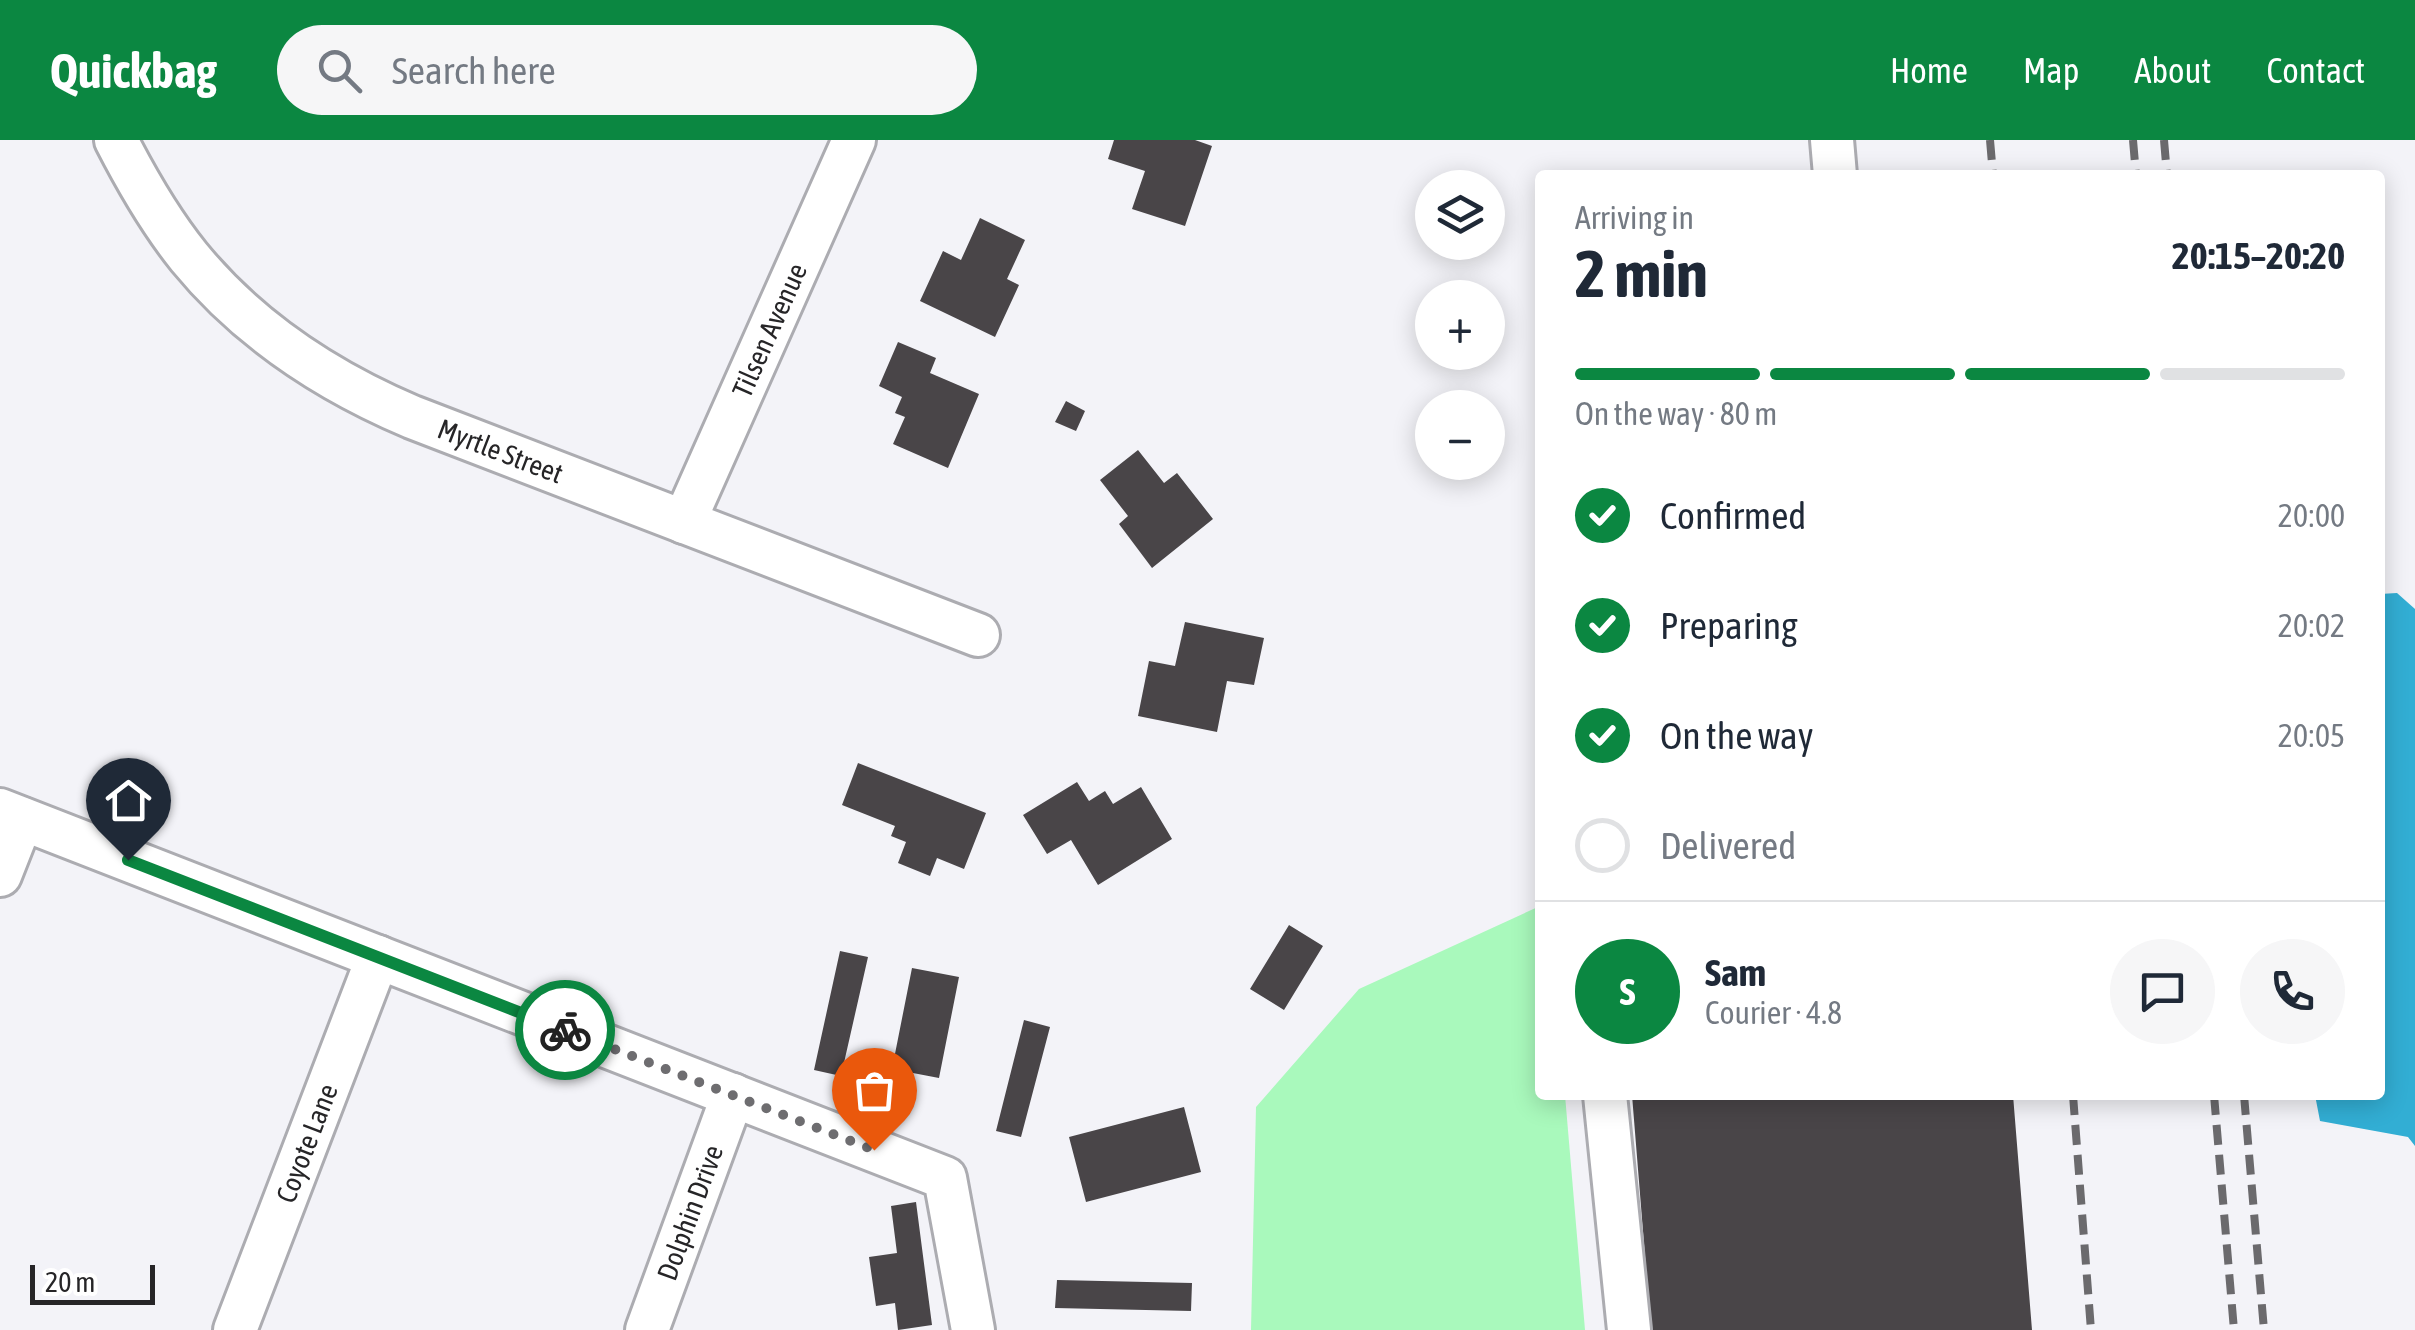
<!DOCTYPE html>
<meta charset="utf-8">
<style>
body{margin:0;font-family:"Asap Condensed",sans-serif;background:#f6f6f7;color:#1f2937;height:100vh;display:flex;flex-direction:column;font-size:38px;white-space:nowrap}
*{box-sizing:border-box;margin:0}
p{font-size:32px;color:#747a83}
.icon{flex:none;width:55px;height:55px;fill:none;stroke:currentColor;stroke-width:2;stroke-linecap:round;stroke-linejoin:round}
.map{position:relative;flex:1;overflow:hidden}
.details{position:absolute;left:1535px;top:30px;width:850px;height:930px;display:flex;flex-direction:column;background:#fff;border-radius:10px;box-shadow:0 5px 25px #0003}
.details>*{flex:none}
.buttons{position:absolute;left:1415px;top:30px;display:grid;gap:20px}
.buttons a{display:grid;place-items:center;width:90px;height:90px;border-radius:50%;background:#fff;box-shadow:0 5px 25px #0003;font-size:50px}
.scale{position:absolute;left:30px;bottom:25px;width:125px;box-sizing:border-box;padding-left:10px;border:5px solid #262527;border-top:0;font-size:28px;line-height:35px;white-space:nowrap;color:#262527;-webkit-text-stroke:8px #fff;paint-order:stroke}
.pin{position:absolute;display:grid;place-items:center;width:85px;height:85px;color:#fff;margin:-102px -42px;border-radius:50% 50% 50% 0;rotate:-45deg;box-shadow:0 0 10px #0007}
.pin .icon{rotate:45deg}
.courier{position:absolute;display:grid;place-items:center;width:100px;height:100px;margin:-50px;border:8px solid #0b8741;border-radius:50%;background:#fff;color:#222;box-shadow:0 2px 12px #0007}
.summary em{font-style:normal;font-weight:700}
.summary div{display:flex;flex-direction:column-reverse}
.summary{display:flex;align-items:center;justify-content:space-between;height:170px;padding:0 40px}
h1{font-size:65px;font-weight:700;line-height:75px}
.bar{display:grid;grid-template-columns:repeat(4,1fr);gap:15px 10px;align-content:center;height:120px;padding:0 40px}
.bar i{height:12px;border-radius:8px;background:#e0e1e3}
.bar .active{background:#0b8741}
.bar p{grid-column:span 4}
.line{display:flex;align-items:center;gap:25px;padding:0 40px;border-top:2px solid #e0e1e3}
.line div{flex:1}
.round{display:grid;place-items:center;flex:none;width:105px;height:105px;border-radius:52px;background:#f6f6f7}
ol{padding:0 40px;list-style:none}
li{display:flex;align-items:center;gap:30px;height:110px}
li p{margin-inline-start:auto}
li .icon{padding:10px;border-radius:50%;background:#0b8741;color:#fff;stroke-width:4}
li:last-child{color:#747a83}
li i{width:55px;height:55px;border:5px solid #e0e1e3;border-radius:50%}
header{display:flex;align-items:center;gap:60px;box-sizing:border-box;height:140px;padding:0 50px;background:#0b8741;color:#fff}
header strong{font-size:48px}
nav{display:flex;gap:55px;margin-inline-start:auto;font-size:35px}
.search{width:700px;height:90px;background:#f6f6f7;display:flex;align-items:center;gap:25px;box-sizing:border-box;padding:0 35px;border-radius:55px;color:#747a83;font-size:38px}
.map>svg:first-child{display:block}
.green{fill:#a9f9bc}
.water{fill:#32aed4}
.building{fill:#494548}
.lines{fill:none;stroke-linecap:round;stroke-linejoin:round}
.minor-casing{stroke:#acacb1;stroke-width:48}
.minor{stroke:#fff;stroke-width:42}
.rail{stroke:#6b6a6d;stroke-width:8;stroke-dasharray:20 10;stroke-linecap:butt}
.done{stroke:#6e6d70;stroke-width:10;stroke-dasharray:0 18}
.route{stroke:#0b8741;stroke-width:12}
.labels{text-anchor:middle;stroke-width:10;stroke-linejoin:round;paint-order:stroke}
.street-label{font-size:28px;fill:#262527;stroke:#fff}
</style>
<header>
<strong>Quickbag</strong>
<div class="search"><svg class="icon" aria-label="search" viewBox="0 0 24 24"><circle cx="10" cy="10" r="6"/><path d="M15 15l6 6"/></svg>Search here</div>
<nav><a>Home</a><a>Map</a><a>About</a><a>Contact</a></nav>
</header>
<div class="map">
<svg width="2415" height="1190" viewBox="0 0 2415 1190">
<rect width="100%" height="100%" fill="#f3f3f8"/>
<path class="green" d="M 1540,766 L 1540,955 L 1565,955 L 1585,1190 L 1251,1190 L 1256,967 L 1359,849 Z"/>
<path class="water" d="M 2397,453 L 2415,469 L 2415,1006 L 2408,997 L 2320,981 L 2315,955 L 2380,955 L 2380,454 Z"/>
<path class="building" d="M 1114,0 L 1195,0 L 1212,6 L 1185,86 L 1132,69 L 1145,31 L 1108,19 Z
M 980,78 L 1025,100 L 1007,139 L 1019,145 L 995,197 L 920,161 L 943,111 L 961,120 Z
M 898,202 L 936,218 L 930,233 L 979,254 L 948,328 L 893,304 L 905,277 L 895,273 L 902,257 L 879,246 Z
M 1066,261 L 1085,271 L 1076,291 L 1055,282 Z
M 1138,310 L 1164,343 L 1177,333 L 1213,379 L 1152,428 L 1119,384 L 1128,376 L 1100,340 Z
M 1185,482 L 1264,498 L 1254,545 L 1227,541 L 1217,592 L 1138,576 L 1149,521 L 1175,526 Z
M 858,623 L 986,673 L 964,729 L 937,718 L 930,736 L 898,723 L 906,702 L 891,696 L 895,686 L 842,665 Z
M 1077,642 L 1089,661 L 1105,651 L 1113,664 L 1141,647 L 1172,699 L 1098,745 L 1071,700 L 1047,714 L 1023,675 Z
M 1289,785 L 1323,806 L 1284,870 L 1250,849 Z
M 840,811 L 868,817 L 841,936 L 814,930 Z
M 912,828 L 959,837 L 939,938 L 892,929 Z
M 1024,880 L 1050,887 L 1021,997 L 996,991 Z
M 1632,955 L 2013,955 L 2032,1190 L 1651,1190 Z
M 1184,967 L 1201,1032 L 1086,1062 L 1069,997 Z
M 916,1062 L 932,1185 L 898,1190 L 895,1163 L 876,1166 L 869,1117 L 897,1113 L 891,1066 Z
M 1057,1140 L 1192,1143 L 1191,1171 L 1055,1168 Z"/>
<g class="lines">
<defs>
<g id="minor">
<path id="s1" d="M 116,0 C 137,41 160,81 189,117 C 248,189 327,241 412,277 L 978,495"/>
<path d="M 1832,0 L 1835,35"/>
<path id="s2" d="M 684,382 L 854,0"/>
<path d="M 0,670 L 945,1038 L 973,1190"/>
<path d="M 0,735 L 22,679"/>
<path d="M 1605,955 L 1629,1190"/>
<path id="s3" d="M 235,1190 L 378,817"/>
<path id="s4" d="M 647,1190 L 733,955"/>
</g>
</defs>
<use href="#minor" class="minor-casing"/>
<use href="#minor" class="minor"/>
<path class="rail" d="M 1990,0 L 1993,35
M 2133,0 L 2136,35
M 2164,0 L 2167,35
M 2073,955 L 2091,1190
M 2214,955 L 2234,1190
M 2244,955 L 2264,1190"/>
</g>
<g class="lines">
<path class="done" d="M 565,890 L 874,1010"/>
<path class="route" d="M 128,720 L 565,890"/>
</g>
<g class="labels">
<g class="street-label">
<text dy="10" stroke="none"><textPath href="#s2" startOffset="210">Tilsen Avenue</textPath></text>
<text dy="10" stroke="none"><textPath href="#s1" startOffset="510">Myrtle Street</textPath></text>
<text dy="10" stroke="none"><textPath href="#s3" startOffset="200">Coyote Lane</textPath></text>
<text dy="10" stroke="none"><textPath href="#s4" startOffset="125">Dolphin Drive</textPath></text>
</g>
</g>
</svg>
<div class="buttons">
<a><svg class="icon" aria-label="layers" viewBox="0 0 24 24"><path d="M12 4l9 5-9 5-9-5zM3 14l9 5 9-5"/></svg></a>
<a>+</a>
<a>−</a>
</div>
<div class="scale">20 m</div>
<div class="pin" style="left:874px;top:1010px;background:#ea580c"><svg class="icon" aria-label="bag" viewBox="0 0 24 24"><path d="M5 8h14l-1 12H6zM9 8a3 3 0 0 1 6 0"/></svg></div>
<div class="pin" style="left:128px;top:720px;background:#1f2937"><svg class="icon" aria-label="home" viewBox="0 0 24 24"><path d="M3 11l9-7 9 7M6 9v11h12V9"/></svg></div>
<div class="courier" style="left:565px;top:890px"><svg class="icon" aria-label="bike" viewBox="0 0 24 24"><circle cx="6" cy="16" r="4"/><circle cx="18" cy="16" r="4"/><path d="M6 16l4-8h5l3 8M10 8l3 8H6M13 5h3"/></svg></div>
<section class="details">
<div class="summary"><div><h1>2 min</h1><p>Arriving in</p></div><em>20:15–20:20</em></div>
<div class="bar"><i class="active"></i><i class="active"></i><i class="active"></i><i></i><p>On the way · 80 m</p></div>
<ol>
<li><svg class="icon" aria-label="check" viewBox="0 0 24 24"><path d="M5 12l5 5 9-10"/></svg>Confirmed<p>20:00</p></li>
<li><svg class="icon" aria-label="check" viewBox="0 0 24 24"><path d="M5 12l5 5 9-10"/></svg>Preparing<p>20:02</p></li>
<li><svg class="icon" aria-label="check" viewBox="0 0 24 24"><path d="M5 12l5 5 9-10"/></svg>On the way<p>20:05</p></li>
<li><i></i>Delivered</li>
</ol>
<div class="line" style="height:180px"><b class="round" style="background:#0b8741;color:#fff">S</b><div><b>Sam</b><p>Courier · 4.8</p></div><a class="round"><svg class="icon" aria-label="chat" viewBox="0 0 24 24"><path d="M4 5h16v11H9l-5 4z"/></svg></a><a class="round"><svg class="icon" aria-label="phone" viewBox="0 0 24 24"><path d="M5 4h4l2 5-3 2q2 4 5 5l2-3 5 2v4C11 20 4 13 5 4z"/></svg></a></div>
</section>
</div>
